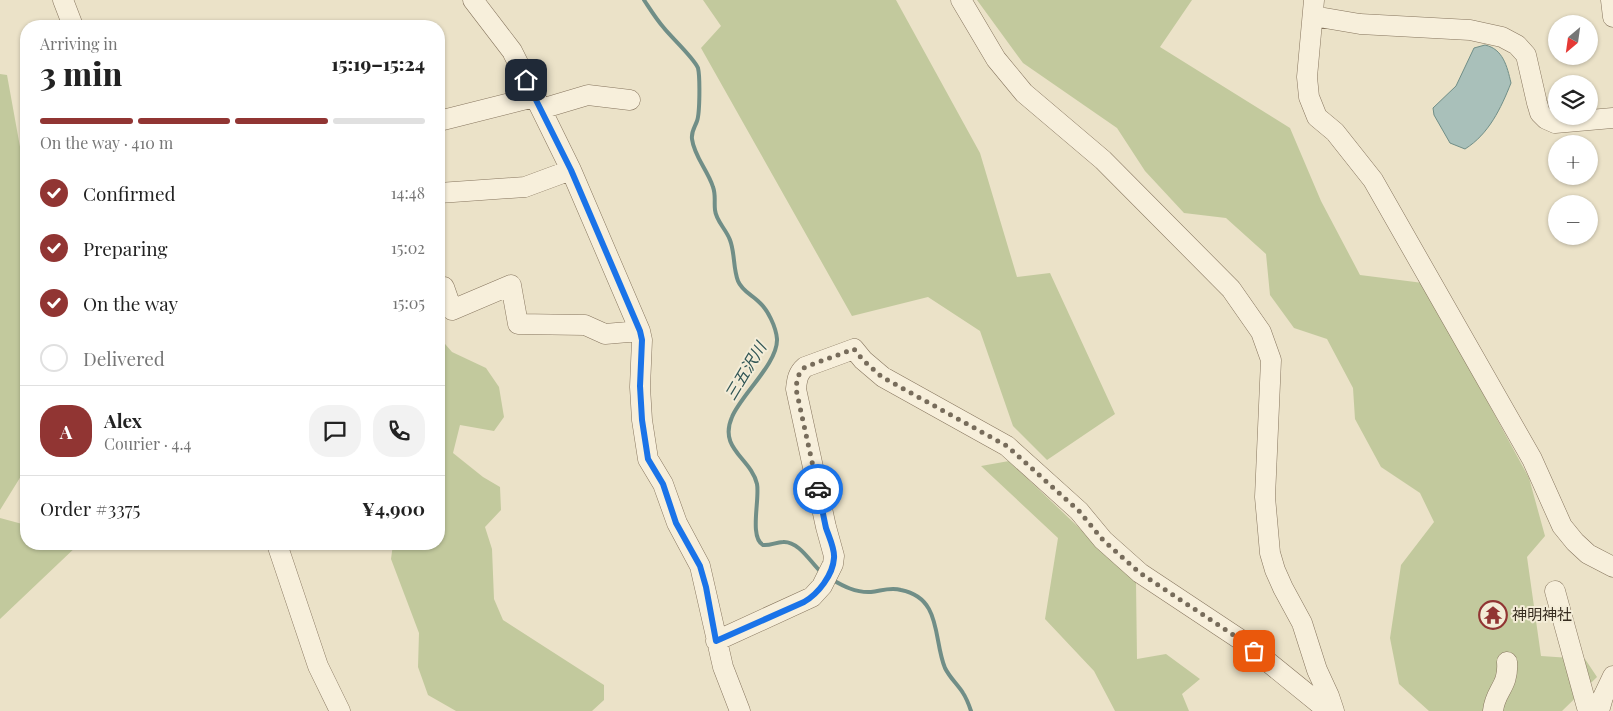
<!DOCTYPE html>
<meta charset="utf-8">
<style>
body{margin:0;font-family:"Playfair Display","Noto Sans JP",serif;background:#f2f2f2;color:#222;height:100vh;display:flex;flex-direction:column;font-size:19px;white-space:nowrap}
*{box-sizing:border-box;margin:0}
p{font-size:16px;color:#767676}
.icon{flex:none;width:28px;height:28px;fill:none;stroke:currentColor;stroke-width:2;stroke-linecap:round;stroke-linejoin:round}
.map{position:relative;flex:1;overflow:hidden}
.drawer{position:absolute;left:20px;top:20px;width:425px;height:530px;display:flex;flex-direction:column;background:#fff;border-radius:20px;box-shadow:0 1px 4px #0004}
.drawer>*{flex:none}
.needle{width:32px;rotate:209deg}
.buttons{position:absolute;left:1548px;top:15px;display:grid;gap:10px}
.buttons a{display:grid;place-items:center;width:50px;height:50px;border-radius:50%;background:#fff;box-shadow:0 1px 4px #0004;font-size:25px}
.pin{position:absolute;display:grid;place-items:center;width:42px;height:42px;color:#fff;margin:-21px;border-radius:10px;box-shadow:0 2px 8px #0006}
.courier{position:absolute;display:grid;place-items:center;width:50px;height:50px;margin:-25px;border:4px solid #1a73e8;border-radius:50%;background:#fff;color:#222;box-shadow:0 1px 6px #0007}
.head em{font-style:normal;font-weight:800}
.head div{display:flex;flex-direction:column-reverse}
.head{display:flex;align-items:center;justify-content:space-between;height:85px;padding:0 20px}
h1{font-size:32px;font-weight:800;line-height:38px}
.bar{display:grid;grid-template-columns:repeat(4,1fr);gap:8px 5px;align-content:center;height:60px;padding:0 20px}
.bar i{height:6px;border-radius:4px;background:#e0e0e0}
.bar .current{background:#913533}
.bar p{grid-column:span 4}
.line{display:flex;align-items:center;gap:12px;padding:0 20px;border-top:1px solid #e0e0e0}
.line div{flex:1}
.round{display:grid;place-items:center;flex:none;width:52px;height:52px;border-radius:20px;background:#f2f2f2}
ol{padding:0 20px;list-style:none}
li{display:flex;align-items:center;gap:15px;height:55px}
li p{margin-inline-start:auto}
li .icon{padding:5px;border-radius:50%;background:#913533;color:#fff;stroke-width:4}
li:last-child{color:#767676}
li i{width:28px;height:28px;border:2px solid #e0e0e0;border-radius:50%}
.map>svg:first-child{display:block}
.green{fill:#c2c99d}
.water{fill:#a9c0ba;stroke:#708e87}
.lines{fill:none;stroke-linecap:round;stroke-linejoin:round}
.stream{stroke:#708e87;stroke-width:4}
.building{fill:#c7a081;stroke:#846046;filter:url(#shadow)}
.minor-casing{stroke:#86755e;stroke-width:21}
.minor{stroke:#f7efdb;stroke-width:20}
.done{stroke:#776c5b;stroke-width:5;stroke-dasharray:0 9}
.route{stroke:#1a73e8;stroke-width:6}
.labels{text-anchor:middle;stroke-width:4;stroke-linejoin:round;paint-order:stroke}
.poi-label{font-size:15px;fill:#382d21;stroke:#f3ecd7;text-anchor:start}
.water-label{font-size:16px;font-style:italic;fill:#315655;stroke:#f3ecd7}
</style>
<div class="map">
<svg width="1613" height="711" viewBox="0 0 1613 711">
<defs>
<filter id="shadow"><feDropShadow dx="4.5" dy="-4.5" stdDeviation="2.5" flood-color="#0004"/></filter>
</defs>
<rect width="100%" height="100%" fill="#ebe2c8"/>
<path class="green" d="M 703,0 L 896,0 L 980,153 L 1017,277 L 1050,273 L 1115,414 L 1047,460 L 1013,426 L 980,331 L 928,297 L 852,316 L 701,48 L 721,26 Z
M 977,0 L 1192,0 L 1160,47 L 1290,128 L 1321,201 L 1360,275 L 1423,283 L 1529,478 L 1545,536 L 1527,557 L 1541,656 L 1585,659 L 1597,677 L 1562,711 L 1429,711 L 1399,684 L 1390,638 L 1401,565 L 1434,522 L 1420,493 L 1381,467 L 1355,419 L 1353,388 L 1327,339 L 1294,328 L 1270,295 L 1266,254 L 1226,218 L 1184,213 L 1145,171 L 1117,128 L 1023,63 Z
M 0,74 L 7,75 L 26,180 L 26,468 L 0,510 Z
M 439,337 L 452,352 L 486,368 L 499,387 L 504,417 L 494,431 L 460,425 L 453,453 L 483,477 L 500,487 L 501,510 L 485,527 L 492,549 L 494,599 L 503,620 L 604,685 L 604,700 L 592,711 L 456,711 L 428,695 L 418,667 L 419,633 L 391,559 L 393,544 L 439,544 Z
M 1009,461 L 1136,582 L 1137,659 L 1166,654 L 1200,679 L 1182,694 L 1189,711 L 1115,711 L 1094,671 L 1045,619 L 1058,538 L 981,466 Z
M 0,518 L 26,525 L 26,544 L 79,544 L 0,619 Z"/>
<path class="water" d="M 1485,45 C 1503,49 1507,66 1511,83 C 1501,108 1489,134 1465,149 L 1450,143 L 1434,115 L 1433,108 L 1456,86 L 1474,48 Z"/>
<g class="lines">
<path class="stream" d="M 644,0 C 650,9 656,19 664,28 C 671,37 694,58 698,68 C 700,76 700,113 697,121 C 695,127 691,131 692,139 C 694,156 708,171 713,187 C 716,195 714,202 715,210 C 716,221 726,229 730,240 C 735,253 733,268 738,281 C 742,291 752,295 759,302 C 768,310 776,327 777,339 C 778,363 741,395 732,417 C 718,449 751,458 757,484 C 760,499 749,537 763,545 C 770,546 776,542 783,542 C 799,541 811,563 821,572
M 831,579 C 843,586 856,593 871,592 C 881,591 890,587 901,590 C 942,598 933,639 945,668 C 950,678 958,685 963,693 C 967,699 969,705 971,711"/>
</g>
<path class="building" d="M 1497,605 L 1501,622 L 1488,625 L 1484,608 Z"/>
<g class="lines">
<defs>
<path id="minor" d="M 63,0 L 73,26
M 473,0 L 512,51 L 541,109 L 571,170 L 640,331 L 642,340 L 640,387 L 642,420 L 648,459 L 663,484 L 677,523 L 700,566 L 723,667 L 740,711
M 961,0 L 996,59 L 1024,93 L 1103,160 L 1231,289 L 1261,332 L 1271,360 L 1265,497 L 1270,553 L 1275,570 L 1283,588 L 1302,623 L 1317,670 L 1329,696 L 1334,711
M 1314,0 L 1307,77 L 1309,97 L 1317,117 L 1335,132 L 1373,180 L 1532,459 L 1562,526 L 1575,542 L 1588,554 L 1613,567
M 1611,0 L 1613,17
M 1313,16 L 1360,24 L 1470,30 L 1502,37 L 1517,45 L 1526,55 L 1537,103 L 1540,113 L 1546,119 L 1555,123 L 1613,118
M 541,109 L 588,95 L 630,100
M 439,121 L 534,97
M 439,193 L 525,187 L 571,170
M 444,287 L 452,310 L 511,285 L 518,324 L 585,325 L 605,334 L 640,331
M 277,544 L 318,666 L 340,711
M 1555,591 L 1588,711
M 716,641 L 812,597 L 822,586 L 833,564 L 834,556 L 826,527 L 796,389 C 797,379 798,373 805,367 L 854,349 L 863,360 L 883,377 L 1007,446 L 1079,511 L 1103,540 L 1140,573 L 1241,640 L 1321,705 L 1331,711
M 1493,711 C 1495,690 1509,687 1507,662
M 1599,711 L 1603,697 L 1613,676"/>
</defs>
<use href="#minor" class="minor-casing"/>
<use href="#minor" class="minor"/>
</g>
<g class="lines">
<path class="done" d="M 818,489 L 796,389 C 797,379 798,373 805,367 L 854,349 L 863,360 L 882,377 L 1007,446 L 1079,511 L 1103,540 L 1140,573 L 1241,640 L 1254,651"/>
<path class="route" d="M 526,80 L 571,170 L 640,331 L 642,340 L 640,386 L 642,420 L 648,459 L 663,484 L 676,523 L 700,566 L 706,587 L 716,641 L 804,602 C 818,594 833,575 834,558 C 835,549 829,537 826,528 C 823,515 821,502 818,489"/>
</g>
<defs>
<symbol id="temple-ring" viewBox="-11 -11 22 22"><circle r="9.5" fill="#f3ecd7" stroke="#913533" stroke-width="1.5"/><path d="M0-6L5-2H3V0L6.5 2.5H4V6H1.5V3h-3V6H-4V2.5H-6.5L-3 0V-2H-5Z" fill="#913533"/></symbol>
</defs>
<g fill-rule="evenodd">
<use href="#temple-ring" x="1477" y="599" width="32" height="32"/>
</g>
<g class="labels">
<g class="poi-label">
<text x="1512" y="620">神明神社</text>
</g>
<g class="water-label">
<text transform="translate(745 371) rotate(-59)" y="6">三五沢川</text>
</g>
</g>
</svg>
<div class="buttons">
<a><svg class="needle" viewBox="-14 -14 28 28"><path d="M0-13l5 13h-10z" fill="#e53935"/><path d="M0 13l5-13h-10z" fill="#767676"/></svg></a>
<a><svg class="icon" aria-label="layers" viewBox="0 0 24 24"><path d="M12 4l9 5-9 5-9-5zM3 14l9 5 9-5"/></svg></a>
<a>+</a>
<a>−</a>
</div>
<div class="pin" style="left:1254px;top:651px;background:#ea580c"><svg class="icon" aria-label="bag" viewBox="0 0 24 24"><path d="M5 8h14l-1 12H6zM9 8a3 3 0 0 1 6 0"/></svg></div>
<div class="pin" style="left:526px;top:80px;background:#1f2937"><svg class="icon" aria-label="home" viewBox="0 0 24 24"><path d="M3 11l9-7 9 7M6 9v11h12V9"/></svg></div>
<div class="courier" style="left:818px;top:489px"><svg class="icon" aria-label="car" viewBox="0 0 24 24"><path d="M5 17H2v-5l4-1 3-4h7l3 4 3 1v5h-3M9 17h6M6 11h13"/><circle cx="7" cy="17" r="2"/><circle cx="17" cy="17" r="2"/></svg></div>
<section class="drawer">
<div class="head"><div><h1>3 min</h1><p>Arriving in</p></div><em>15:19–15:24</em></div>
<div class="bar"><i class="current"></i><i class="current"></i><i class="current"></i><i></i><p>On the way · 410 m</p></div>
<ol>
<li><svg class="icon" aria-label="check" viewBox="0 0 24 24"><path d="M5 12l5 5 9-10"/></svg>Confirmed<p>14:48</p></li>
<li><svg class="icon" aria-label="check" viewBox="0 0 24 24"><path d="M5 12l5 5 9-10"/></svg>Preparing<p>15:02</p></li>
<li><svg class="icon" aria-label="check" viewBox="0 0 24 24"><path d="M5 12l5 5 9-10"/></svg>On the way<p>15:05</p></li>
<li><i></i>Delivered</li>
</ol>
<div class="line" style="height:90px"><b class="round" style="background:#913533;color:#fff">A</b><div><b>Alex</b><p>Courier · 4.4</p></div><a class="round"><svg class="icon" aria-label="chat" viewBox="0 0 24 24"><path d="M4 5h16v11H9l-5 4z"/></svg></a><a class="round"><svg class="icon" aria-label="phone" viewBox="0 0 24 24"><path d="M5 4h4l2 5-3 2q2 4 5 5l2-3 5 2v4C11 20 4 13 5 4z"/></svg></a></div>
<div class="line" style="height:65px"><div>Order #3375</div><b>¥4,900</b></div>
</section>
</div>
